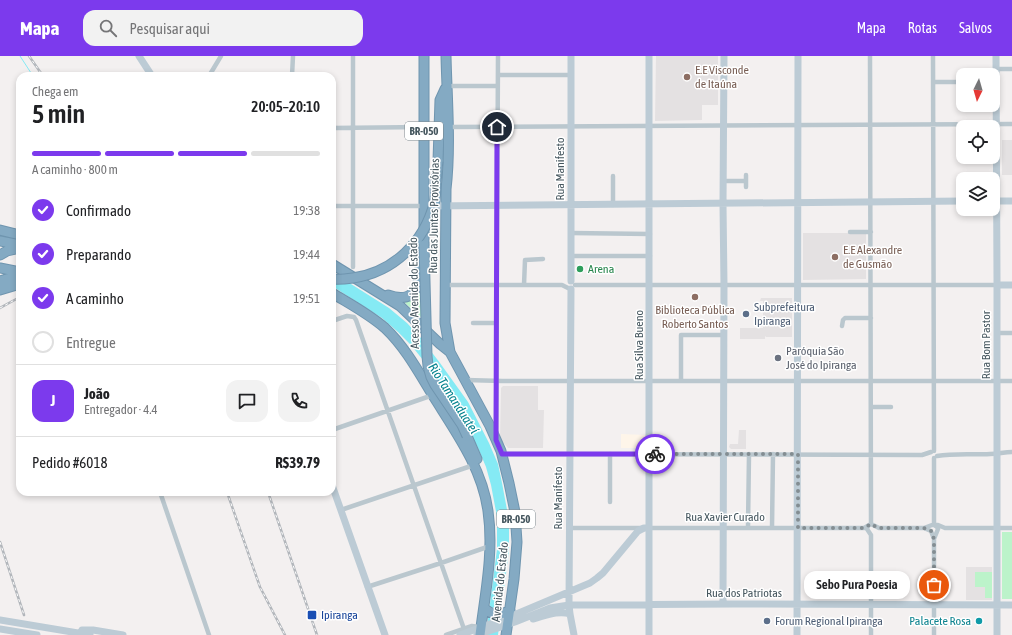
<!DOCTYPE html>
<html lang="pt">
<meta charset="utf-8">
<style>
body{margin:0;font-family:"Asap Condensed",sans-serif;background:#f2f2f2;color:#202124;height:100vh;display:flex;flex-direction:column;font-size:15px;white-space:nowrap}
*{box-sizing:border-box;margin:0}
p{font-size:13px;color:#757577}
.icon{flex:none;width:22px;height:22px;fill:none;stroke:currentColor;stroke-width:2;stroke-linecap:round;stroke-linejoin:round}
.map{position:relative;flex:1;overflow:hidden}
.details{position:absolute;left:16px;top:16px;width:320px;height:424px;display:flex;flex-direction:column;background:#fff;border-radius:12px;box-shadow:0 2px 6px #0003}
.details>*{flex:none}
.needle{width:26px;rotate:185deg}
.tools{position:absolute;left:956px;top:12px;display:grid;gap:8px}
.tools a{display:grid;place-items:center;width:44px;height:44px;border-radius:8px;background:#fff;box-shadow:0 2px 6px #0003;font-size:20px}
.pin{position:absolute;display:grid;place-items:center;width:34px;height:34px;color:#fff;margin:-17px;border:2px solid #fff;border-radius:50%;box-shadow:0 1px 4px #0007}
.courier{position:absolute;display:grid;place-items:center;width:40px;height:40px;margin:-20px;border:3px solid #7c3aed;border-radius:50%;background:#fff;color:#222;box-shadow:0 1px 5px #0007}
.bubble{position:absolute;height:28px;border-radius:12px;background:#fff;box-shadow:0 2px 6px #0003;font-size:13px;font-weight:600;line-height:28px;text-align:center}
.overview em{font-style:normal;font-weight:600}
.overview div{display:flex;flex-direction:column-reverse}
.overview{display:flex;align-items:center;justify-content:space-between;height:68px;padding:0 16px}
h1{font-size:26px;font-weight:600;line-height:30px}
.bar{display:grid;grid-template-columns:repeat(4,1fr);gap:6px 4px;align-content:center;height:48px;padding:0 16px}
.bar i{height:5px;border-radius:3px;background:#e0e0e0}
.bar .active{background:#7c3aed}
.bar p{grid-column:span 4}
.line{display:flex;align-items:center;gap:10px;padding:0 16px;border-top:1px solid #e0e0e0}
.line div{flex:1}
.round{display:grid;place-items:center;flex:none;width:42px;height:42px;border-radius:12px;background:#f2f2f2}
ol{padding:0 16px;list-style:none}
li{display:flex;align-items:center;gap:12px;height:44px}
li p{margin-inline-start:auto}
li .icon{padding:4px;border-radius:50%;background:#7c3aed;color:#fff;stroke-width:4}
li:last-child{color:#757577}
li i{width:22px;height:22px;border:2px solid #e0e0e0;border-radius:50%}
header{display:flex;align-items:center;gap:24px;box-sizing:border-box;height:56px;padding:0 20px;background:#7c3aed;color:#fff}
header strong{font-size:19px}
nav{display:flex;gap:22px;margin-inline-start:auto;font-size:14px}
.search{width:280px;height:36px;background:#f2f2f2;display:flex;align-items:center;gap:10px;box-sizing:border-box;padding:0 14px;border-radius:12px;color:#757577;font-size:15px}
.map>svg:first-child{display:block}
.commercial{fill:#fef5e9}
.education{fill:#e4e1e2}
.green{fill:#bcf3ca}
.water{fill:#85eaf4}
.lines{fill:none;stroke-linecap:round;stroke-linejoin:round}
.stream{stroke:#85eaf4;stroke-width:1}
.highway-casing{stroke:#6f95af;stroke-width:11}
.street{stroke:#bac7ce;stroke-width:4.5}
.secondary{stroke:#bccbd5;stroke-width:7}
.highway{stroke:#84aac3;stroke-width:9}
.rail-casing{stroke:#b2b6bb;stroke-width:2.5}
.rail{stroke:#fff;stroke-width:1;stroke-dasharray:3;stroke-linecap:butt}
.highway-bridge-casing{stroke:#6f95af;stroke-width:11;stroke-linecap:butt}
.highway-bridge{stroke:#84aac3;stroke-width:9}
.done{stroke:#838d92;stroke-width:4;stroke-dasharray:0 7.2}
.route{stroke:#7c3aed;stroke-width:5}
.education-dot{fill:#8d6e63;stroke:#fff;stroke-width:1.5}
.leisure-dot{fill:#2e9e5b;stroke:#fff;stroke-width:1.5}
.service-dot{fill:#5c6f8a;stroke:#fff;stroke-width:1.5}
.worship-dot{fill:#6b7280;stroke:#fff;stroke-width:1.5}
.transit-dot{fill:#1a4fb4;stroke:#fff;stroke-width:1.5}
.culture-dot{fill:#0f9aa8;stroke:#fff;stroke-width:1.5}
.labels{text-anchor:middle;stroke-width:3;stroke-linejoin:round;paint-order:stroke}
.shield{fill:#fff;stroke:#7e898f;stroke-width:1}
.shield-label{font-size:11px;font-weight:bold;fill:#46575f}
.education-label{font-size:12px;fill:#785e54;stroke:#fff;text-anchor:start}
.street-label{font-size:12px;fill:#46575f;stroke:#fff}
.leisure-label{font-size:12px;fill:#27864d;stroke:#fff;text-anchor:start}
.service-label{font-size:12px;fill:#4e5e75;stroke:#fff;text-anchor:start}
.worship-label{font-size:12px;fill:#5b616d;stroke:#fff;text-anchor:start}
.transit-label{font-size:12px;fill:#164399;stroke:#fff;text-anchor:start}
.culture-label{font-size:12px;fill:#0d838f;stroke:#fff;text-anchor:end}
.water-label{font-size:13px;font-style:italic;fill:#04828e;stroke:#fff}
</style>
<header>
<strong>Mapa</strong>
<div class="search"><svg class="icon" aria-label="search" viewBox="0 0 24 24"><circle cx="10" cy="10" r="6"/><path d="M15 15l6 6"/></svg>Pesquisar aqui</div>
<nav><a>Mapa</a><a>Rotas</a><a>Salvos</a></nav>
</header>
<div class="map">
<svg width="1012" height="579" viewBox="0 0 1012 579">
<rect width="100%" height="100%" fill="#f3f0f0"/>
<path class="commercial" d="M 621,378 L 645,379 L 645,392 L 621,392 Z"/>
<path class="education" d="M 656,0 L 718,0 L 718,49 L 702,49 L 702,64 L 655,65 Z
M 1002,84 L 1012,84 L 1012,119 L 1002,119 Z
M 803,177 L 866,177 L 866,223 L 803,224 Z
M 761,242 L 792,242 L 792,281 L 766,281 L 765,280 L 765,283 L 740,283 L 740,272 L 763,272 L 763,245 L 760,245 Z
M 503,330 L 538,330 L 538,354 L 544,354 L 543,392 L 508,392 L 500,383 L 501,332 Z
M 739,374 L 746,374 L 746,393 L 731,393 L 729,391 L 730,388 L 738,388 Z
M 966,511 L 992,511 L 992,544 L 966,544 Z"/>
<path class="green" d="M 421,236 L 421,261 L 404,246 L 414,242 Z
M 1002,476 L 1012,476 L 1012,543 L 1002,543 Z
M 975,516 L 992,516 L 992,542 L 985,542 L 985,531 L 975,531 Z"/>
<path class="water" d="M 332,216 L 389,252 L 407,267 L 420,281 L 440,307 L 468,346 L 489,387 L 498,408 L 502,427 L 508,459 L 509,473 L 509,494 L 498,579 L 486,579 L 497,493 L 497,461 L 491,429 L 486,411 L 478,392 L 458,353 L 431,314 L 411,289 L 398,276 L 382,262 L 332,230 Z"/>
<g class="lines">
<path class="stream" d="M 20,0 L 33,20"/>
<defs>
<path id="highway" d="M 424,0 L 424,189
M 446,0 C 447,43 451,90 446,133 L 445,267 L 450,296
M 438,105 L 440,44 L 445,33
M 0,174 L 20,179
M 0,185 L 20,189
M 0,199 L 7,195 L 20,192
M 332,208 L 400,250 L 440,288 L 450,296 L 490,370 L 501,395 L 509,427 L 515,456 L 517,486 L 514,523 L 506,579
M 0,212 L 20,216
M 0,225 L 20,219
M 0,234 L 20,228
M 332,237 C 350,248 369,258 385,272 C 405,291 418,315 432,338 C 455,375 482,411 488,455 C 494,497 485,538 480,579
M 388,239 C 423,251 420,217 420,194
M 467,380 L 477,403
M 484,552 C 491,559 501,560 510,554"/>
</defs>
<use href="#highway" class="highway-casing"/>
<path class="street" d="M 870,0 L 871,468
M 933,0 L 934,395
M 996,13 L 1012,13
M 498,19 L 571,19
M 209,20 L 221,0
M 292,20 L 293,0
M 933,26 L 963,26
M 452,30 L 498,30
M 448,71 L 1012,68
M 332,72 L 424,71
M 613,120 L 613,149
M 723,125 L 746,125
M 746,131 L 746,119
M 332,150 L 425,150
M 850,176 L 871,176
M 571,177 L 650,178
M 571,200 L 650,200
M 353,211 L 353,0
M 445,229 L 562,229 L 568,232
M 524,229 L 525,204 L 543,203
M 575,229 L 997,229
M 332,265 L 347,260 L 354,261 L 356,264 L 464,573
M 473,267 L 496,267
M 842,270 L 843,264 L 845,262 L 871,262
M 997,277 L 1012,277
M 466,324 L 502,325 L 1012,325
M 681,325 L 681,279 L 723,279
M 871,351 L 891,351
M 332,374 L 433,339
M 496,378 L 498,0
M 502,398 L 922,399 L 931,396
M 937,400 C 955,397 972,399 990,398 C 998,398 1004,396 1012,396
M 160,436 L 209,579
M 610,446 L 610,398
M 341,454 L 474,409
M 871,468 L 879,472 L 924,472 L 932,469 L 938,469 L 945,472 L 1012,472
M 868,470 L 867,473 L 871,479 L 871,579
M 569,472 L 642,472
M 649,472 L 864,472 L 871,468
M 748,472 L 749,398
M 772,472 L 773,398
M 924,472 L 931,475 L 934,483
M 367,531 L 441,507 L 490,490
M 446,579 L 472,570 L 479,571
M 934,579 L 934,483 L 938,473 L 937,471 L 934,469 L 934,402"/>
<path class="secondary" d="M 139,0 L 152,20
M 649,0 L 649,579
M 996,0 L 997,223 L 997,579
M 993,145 L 1012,145
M 429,150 L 963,145
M 571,225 L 571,0
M 997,229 L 1012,229
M 571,233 L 569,549 L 570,558 L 574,579
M 332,429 L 385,579
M 723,548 L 724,229 L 723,148 L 724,0
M 533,563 C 545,560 558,554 570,558
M 0,564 L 90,579
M 0,573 L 37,579
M 82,574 L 93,574 L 123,579
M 460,579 L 514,559 L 590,527 L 597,522 L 603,517 L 638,475 L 644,472 L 649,472
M 477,579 L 515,566 L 550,552 L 569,549 L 733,548 L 1012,549
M 797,579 L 798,0"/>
<use href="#highway" class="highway"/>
<defs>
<path id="rail" d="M 29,0 L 43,20
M 0,252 L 20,241
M 227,436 L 260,531 L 285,579
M 268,436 L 317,579
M 0,486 L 24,559"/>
</defs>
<use href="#rail" class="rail-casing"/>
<use href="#rail" class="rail"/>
<defs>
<path id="highway-bridge" d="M 424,189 L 427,300 L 428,310 L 431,321 L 435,329 L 462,369 L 467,380
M 332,223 C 339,224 346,223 353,222 C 394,216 424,186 434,148 C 436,141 436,133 436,126 C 437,119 437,112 438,105"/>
</defs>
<use href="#highway-bridge" class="highway-bridge-casing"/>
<use href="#highway-bridge" class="highway-bridge"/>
</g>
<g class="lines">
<path class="done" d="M 655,398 L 798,398 L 798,472 L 864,472 L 871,468 L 878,472 L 924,472 L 931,475 L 934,483 L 934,529"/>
<path class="route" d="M 497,71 L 496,384 L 502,398 L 655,398"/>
</g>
<g class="education-dot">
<circle cx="687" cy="21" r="4"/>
<circle cx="835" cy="201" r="4"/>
<circle cx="695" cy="241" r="4"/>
</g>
<circle class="leisure-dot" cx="580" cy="213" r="4"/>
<g class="service-dot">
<circle cx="746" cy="258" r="4"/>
<circle cx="767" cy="565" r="4"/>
</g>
<circle class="worship-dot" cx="778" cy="302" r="4"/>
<rect class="transit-dot" x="307" y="554" width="10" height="10" rx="2"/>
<circle class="culture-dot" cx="979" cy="565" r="4"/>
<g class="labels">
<g class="shield">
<rect x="405" y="66" width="38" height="18" rx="3"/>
<rect x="497" y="454" width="38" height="18" rx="3"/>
</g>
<g class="shield-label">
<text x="424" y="79">BR-050</text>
<text x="516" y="467">BR-050</text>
</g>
<g class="education-label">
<text x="695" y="18">E.E Visconde<tspan x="695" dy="14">de Itaúna</tspan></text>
<text x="843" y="198">E.E Alexandre<tspan x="843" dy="14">de Gusmão</tspan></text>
<text x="695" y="258" text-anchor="middle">Biblioteca Pública<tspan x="695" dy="14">Roberto Santos</tspan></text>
</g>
<g class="street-label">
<text transform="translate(560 113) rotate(-90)" y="4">Rua Manifesto</text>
<text transform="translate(434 160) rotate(-89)" y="4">Rua das Juntas Provisórias</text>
<text transform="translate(414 237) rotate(-91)" y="4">Acesso Avenida do Estado</text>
<text transform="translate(639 289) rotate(-90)" y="4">Rua Silva Bueno</text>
<text transform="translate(986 289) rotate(-90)" y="4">Rua Bom Pastor</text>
<text transform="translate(558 442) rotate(-90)" y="4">Rua Manifesto</text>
<text x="725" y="465">Rua Xavier Curado</text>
<text transform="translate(500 526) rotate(-84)" y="4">Avenida do Estado</text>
<text x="744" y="541">Rua dos Patriotas</text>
</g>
<g class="leisure-label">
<text x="588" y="217">Arena</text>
</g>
<g class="service-label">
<text x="754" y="255">Subprefeitura<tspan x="754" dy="14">Ipiranga</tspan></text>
<text x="775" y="569">Forum Regional Ipiranga</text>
</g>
<g class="worship-label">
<text x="786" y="299">Paróquia São<tspan x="786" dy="14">José do Ipiranga</tspan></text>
</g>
<g class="transit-label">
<text x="321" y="563">Ipiranga</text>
</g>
<g class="culture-label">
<text x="971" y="569">Palacete Rosa</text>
</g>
<g class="water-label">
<text transform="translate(454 342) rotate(57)" y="5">Rio Tamanduateí</text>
</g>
</g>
</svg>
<div class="tools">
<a><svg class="needle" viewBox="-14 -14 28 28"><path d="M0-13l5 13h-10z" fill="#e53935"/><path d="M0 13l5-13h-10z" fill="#757577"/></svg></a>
<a><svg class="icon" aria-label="locate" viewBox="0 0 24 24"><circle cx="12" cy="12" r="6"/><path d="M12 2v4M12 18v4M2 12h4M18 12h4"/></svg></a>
<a><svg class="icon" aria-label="layers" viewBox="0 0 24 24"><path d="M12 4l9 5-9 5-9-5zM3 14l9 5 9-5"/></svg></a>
</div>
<div class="pin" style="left:934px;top:529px;background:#ea580c"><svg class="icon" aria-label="bag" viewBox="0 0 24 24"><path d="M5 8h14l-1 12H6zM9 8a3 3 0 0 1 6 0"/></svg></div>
<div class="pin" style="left:497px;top:71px;background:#1f2937"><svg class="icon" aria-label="home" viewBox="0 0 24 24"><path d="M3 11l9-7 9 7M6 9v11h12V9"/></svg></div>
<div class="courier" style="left:655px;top:398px"><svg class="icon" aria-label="bike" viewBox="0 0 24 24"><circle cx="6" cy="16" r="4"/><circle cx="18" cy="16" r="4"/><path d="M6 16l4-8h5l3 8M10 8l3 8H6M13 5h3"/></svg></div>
<div class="bubble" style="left:804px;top:515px;width:106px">Sebo Pura Poesia</div>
<section class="details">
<div class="overview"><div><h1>5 min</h1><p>Chega em</p></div><em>20:05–20:10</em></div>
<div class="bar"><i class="active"></i><i class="active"></i><i class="active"></i><i></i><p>A caminho · 800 m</p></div>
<ol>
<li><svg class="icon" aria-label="check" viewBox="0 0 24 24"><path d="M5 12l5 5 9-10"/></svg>Confirmado<p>19:38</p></li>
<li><svg class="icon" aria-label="check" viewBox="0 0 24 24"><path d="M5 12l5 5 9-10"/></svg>Preparando<p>19:44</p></li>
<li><svg class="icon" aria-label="check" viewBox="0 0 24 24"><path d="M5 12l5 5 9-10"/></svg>A caminho<p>19:51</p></li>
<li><i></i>Entregue</li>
</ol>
<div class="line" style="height:72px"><b class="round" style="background:#7c3aed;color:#fff">J</b><div><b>João</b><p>Entregador · 4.4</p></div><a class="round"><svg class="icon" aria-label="chat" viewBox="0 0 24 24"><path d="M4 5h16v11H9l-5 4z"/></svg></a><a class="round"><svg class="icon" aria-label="phone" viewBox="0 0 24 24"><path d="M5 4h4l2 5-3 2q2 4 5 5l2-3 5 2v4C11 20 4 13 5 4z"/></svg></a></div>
<div class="line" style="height:52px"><div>Pedido #6018</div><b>R$39.79</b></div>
</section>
</div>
